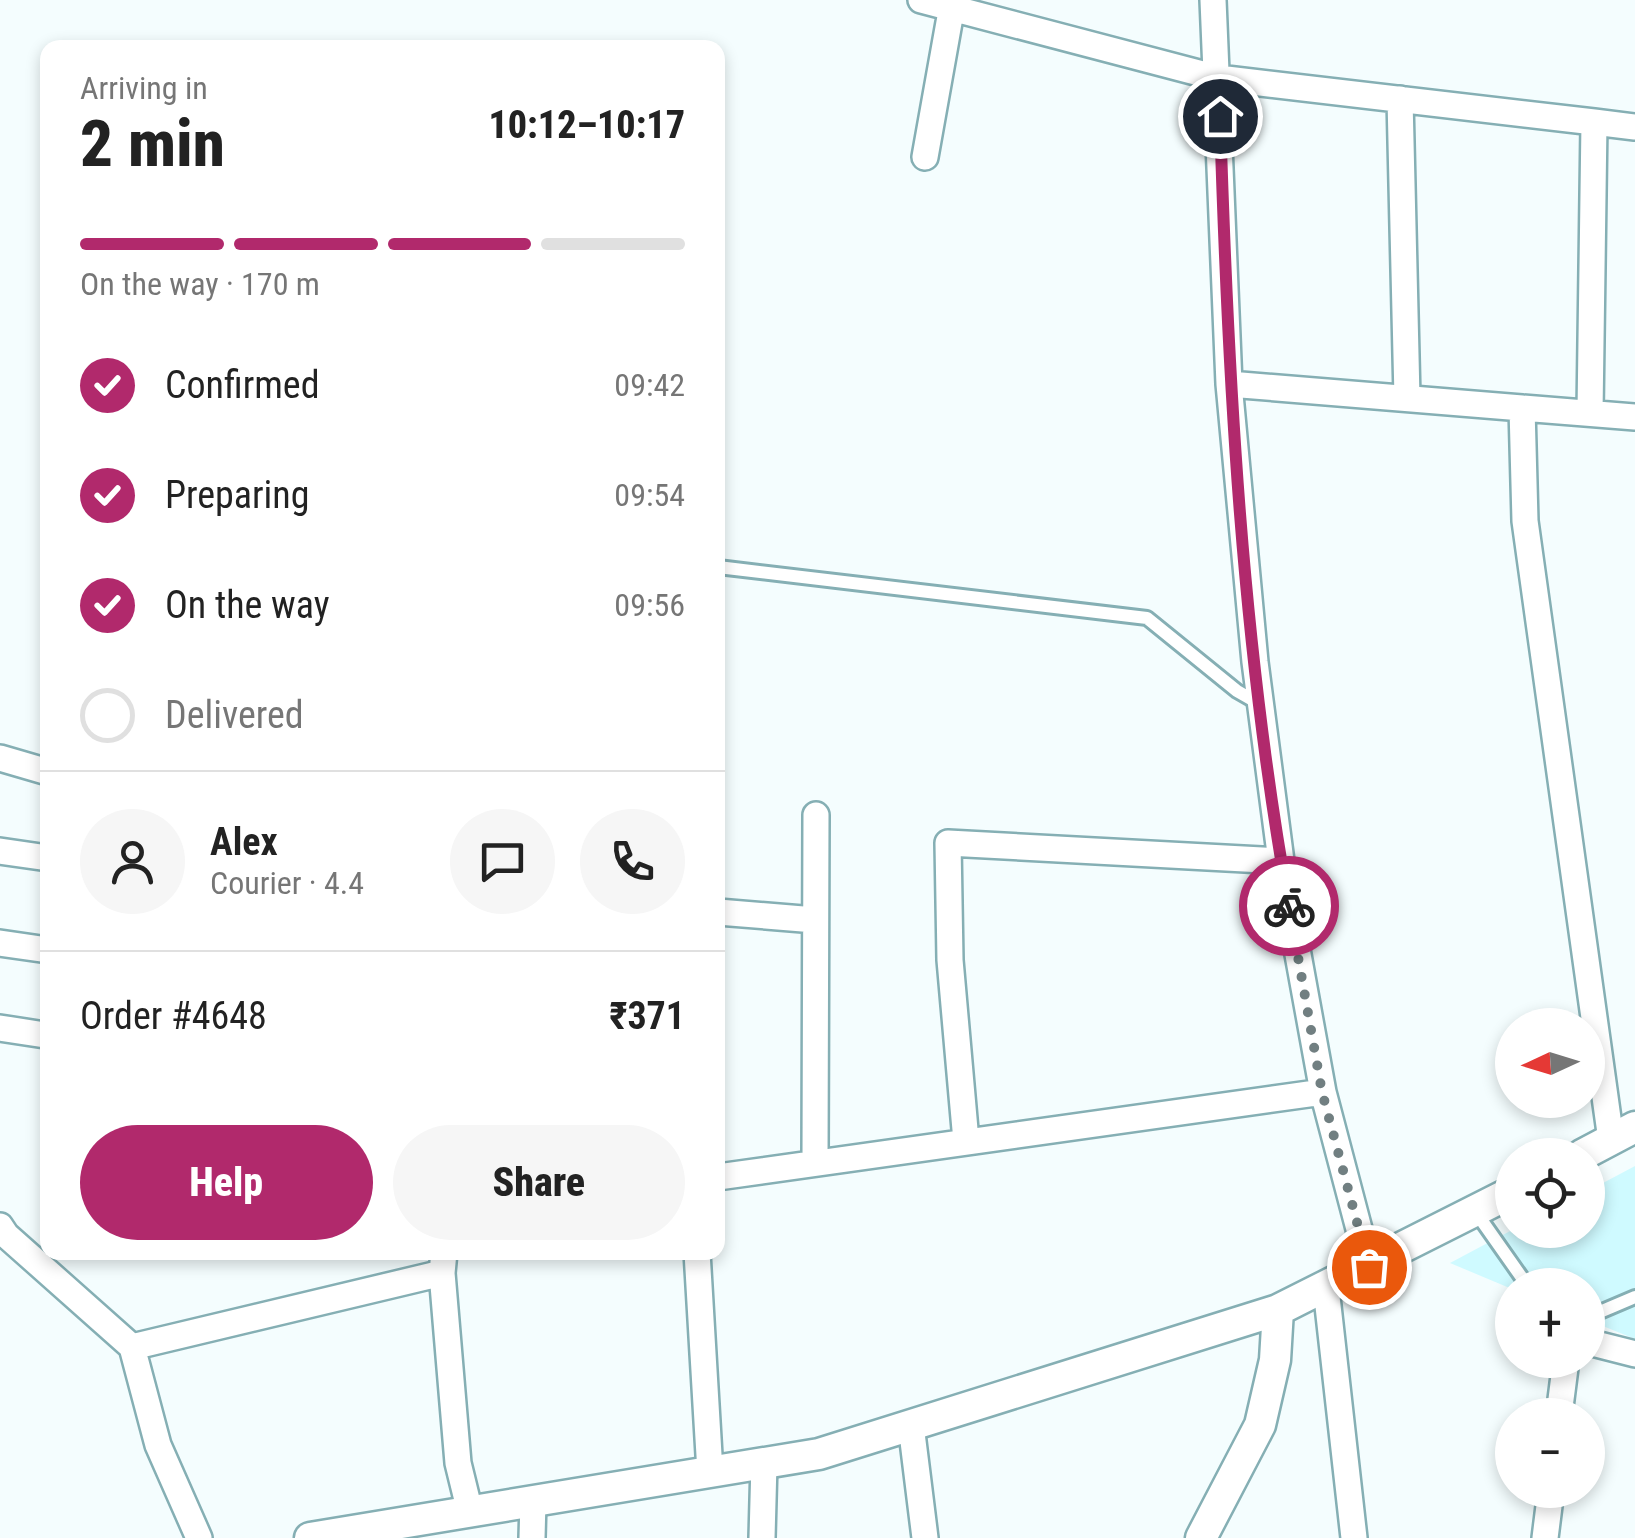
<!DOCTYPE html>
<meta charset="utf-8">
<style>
body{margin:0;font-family:"Roboto Condensed",sans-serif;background:#f6f6f6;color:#222;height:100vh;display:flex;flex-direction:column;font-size:38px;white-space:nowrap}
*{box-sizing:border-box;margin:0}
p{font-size:32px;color:#767676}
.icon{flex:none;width:55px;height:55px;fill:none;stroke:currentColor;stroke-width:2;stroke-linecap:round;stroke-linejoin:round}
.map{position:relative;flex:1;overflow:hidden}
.side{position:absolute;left:40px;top:40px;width:685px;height:1220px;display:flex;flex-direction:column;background:#fff;border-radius:20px;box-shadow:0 5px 15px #0003}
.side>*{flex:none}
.needle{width:65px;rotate:266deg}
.fabs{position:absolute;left:1495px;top:1008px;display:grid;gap:20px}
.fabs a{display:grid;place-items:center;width:110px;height:110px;border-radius:50%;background:#fff;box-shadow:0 5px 15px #0003;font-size:50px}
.pin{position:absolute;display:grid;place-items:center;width:85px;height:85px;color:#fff;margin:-42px;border:5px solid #fff;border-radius:50%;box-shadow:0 2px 10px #0007}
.courier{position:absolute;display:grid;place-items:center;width:100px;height:100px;margin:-50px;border:8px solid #b1296c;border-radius:50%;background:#fff;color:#222;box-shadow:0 2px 12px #0007}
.headline em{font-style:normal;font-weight:800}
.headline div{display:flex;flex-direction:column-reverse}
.headline{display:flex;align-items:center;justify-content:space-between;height:170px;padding:0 40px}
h1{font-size:65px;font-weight:800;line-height:75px}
.bar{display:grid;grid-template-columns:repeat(4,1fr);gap:15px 10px;align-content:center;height:120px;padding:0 40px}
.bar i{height:12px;border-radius:8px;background:#e0e0e0}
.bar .current{background:#b1296c}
.bar p{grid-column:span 4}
.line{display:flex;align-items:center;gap:25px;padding:0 40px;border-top:2px solid #e0e0e0}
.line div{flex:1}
.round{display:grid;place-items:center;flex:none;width:105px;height:105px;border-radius:52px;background:#f6f6f6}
ol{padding:0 40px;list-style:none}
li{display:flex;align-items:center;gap:30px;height:110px}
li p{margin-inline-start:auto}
li .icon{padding:10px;border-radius:50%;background:#b1296c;color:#fff;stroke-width:4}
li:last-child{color:#767676}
li i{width:55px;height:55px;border:5px solid #e0e0e0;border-radius:50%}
.button{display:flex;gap:20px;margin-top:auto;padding:20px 40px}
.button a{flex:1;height:115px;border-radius:60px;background:#b1296c;color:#fff;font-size:40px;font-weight:800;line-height:115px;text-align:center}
.button a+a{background:#f6f6f6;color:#222}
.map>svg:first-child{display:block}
.built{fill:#cffaff}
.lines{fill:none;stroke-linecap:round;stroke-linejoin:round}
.service-casing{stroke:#85afb4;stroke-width:18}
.minor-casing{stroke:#85afb4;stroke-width:30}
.tertiary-casing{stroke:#85afb4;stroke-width:35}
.service{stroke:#fff;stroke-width:12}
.minor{stroke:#fff;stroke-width:25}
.tertiary{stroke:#fff;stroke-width:30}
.done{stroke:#717f81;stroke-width:10;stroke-dasharray:0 18}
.route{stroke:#b1296c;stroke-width:12}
</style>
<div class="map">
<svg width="1635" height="1538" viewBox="0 0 1635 1538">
<rect width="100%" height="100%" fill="#f4fdfe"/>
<path class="built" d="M 1635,1166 L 1635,1339 L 1588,1320 L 1588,1285 L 1512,1285 L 1512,1289 L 1450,1263 L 1512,1230 L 1588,1230 L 1588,1191 Z"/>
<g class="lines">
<defs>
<path id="service" d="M 718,567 L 1147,618 L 1237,691 L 1258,703
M 1475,1211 L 1527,1285
M 1588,1317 L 1635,1297"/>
<path id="minor" d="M 921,0 L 1218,78 L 1594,122
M 1213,0 L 1229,384 L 1255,662 L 1281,861 L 1323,1092 L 1369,1267
M 1400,99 L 1407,398
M 925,157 L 953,0
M 1229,384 L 1522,408 L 1525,521 L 1611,1140
M 1522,408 L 1635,417
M 1590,413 L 1594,122 L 1635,127
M 0,758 L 48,772
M 0,851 L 48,858
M 718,912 L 815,920
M 0,943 L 48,950
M 0,1028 L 45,1035
M 966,1141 L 950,960 L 948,843 L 1281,861
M 815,1161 L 816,815
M 718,1177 L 1323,1092
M 0,1226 L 6,1235 L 132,1347 L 442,1273 L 444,1252
M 697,1252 L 710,1472
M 442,1273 L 458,1463 L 470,1512
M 1326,1288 L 1354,1538
M 1588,1342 L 1635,1354
M 132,1347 L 158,1445 L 199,1538
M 1559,1415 L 1566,1360
M 911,1425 L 925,1538
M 532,1538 L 533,1501
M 762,1538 L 764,1463
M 1545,1538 L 1551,1490"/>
<path id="tertiary" d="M 1582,1155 L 1635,1127
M 310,1538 L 819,1454 L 1278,1310 L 1512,1192
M 1201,1538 L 1260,1425 L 1275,1360 L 1278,1310"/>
</defs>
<use href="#service" class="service-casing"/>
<use href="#minor" class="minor-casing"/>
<use href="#tertiary" class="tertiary-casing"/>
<use href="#service" class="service"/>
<use href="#minor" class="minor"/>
<use href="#tertiary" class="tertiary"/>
</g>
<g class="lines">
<path class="done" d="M 1289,906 L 1322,1092 L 1369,1267"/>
<path class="route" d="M 1220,116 C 1228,380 1242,645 1289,906"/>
</g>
</svg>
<div class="fabs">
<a><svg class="needle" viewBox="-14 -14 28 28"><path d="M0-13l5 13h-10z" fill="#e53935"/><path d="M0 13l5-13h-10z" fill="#767676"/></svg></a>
<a><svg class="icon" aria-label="locate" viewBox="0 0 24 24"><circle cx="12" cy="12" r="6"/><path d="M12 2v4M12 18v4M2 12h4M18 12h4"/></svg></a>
<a>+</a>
<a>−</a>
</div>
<div class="pin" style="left:1369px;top:1267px;background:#ea580c"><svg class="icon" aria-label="bag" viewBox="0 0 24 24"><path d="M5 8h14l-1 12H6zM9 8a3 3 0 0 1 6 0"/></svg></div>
<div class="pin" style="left:1220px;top:116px;background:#1f2937"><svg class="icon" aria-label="home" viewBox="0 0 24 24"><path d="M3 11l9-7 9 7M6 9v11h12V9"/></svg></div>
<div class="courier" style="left:1289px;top:906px"><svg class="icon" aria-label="bike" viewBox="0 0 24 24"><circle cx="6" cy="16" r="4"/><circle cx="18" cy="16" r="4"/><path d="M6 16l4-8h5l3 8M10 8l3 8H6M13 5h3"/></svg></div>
<section class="side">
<div class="headline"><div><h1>2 min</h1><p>Arriving in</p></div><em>10:12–10:17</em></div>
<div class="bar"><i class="current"></i><i class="current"></i><i class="current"></i><i></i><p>On the way · 170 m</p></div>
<ol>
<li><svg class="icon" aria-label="check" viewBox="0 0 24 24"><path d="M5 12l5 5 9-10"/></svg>Confirmed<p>09:42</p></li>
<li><svg class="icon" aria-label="check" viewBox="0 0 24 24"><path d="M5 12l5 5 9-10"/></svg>Preparing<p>09:54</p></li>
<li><svg class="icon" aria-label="check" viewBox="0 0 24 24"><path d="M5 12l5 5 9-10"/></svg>On the way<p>09:56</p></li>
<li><i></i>Delivered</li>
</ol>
<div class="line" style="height:180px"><a class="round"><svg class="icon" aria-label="person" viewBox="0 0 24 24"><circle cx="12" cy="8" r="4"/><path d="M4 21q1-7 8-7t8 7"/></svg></a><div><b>Alex</b><p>Courier · 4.4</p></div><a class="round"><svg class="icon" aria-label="chat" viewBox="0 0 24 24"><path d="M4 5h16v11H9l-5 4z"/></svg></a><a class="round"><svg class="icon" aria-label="phone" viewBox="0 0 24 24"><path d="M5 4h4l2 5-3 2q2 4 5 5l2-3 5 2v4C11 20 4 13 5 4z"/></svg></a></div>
<div class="line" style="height:130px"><div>Order #4648</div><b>₹371</b></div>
<div class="button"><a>Help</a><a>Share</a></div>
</section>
</div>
